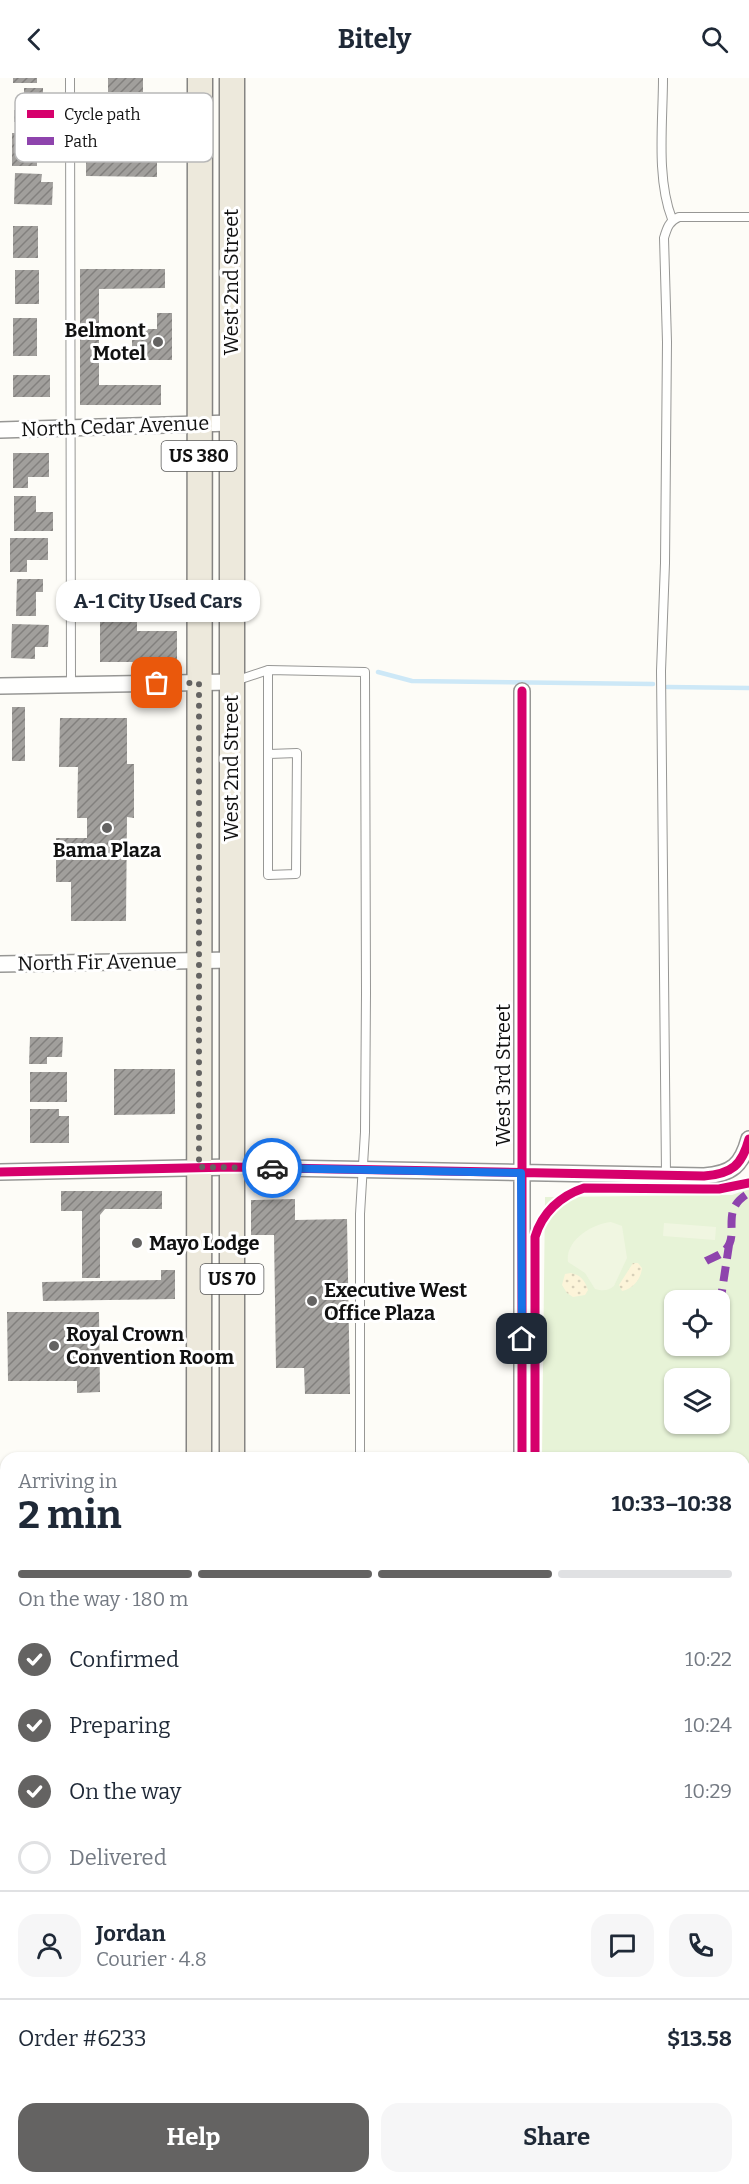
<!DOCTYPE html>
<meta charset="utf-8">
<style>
body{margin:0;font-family:Bitter,serif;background:#f6f6f7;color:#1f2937;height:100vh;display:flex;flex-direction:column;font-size:22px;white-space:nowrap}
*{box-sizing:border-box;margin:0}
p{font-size:20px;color:#747a83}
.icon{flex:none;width:33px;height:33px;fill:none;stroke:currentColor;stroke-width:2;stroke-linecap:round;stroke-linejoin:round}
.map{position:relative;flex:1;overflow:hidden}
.details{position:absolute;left:0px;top:1374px;width:750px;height:732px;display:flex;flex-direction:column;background:#fff;border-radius:18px 18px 0 0;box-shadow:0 2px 4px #0004}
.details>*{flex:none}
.tools{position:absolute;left:664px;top:1212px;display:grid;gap:12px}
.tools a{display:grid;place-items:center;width:66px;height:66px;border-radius:12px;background:#fff;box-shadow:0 2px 4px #0004;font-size:30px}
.pin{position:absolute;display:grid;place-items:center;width:51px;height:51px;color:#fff;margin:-26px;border-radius:12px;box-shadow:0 3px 9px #0006}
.courier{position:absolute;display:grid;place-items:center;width:60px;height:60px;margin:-30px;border:4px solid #1a73e8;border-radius:50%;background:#fff;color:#222;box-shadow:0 2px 8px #0007}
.bubble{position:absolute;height:42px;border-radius:18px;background:#fff;box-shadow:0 2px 4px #0004;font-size:20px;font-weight:700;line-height:42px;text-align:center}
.overview em{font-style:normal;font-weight:700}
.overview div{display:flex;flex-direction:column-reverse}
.overview{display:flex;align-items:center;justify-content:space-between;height:102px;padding:0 18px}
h1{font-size:39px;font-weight:700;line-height:45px}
.bar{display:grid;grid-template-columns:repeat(4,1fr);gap:9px 6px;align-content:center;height:72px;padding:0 18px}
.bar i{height:8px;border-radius:4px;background:#e0e1e3}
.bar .on{background:#646362}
.bar p{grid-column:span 4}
.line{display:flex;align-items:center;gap:15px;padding:0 18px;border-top:2px solid #e0e1e3}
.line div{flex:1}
.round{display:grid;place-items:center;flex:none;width:63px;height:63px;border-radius:18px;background:#f6f6f7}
ol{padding:0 18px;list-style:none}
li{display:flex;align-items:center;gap:18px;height:66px}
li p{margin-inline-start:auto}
li .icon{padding:6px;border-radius:50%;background:#646362;color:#fff;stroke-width:4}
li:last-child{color:#747a83}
li i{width:33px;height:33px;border:3px solid #e0e1e3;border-radius:50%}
.primary-button{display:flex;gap:12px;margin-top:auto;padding:12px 18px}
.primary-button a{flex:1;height:69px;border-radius:18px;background:#646362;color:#fff;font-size:24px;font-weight:700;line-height:69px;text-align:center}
.primary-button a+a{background:#f6f6f7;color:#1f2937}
header{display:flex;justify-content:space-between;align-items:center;height:78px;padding:0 18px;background:#fff;font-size:27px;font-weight:700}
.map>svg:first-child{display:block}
.grass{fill:#e7f3d7;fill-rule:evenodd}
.sand{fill:url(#sand-dots)}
.pitch{fill:#f0f6e1}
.water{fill:url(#water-rules)}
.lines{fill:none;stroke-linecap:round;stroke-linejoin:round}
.stream{stroke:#cde8f7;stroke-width:4.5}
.river{stroke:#cde8f7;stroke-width:27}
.building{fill:url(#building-hatch)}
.service-casing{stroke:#979795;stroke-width:10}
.minor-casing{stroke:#979795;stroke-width:18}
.tertiary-casing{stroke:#979795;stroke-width:21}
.primary-casing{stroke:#858482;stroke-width:27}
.service{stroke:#fffffe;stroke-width:8}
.minor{stroke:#fffffe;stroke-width:15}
.tertiary{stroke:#fffffe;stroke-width:18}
.primary{stroke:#ede9dc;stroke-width:24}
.quiet{stroke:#8e44ad;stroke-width:8;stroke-dasharray:15 8;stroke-linecap:butt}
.cycleway-casing{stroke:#fff;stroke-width:13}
.cycleway{stroke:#d6006c;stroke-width:9}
.done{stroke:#646362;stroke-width:6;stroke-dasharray:0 10.8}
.route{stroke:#1a73e8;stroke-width:8}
.poi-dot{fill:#646362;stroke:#fff;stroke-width:2}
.labels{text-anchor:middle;stroke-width:6;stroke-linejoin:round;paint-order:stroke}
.shield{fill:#fff;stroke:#585858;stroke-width:1.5}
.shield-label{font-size:18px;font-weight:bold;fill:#111}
.street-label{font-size:20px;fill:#111;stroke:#fff}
.poi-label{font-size:20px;font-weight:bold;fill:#111;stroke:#fff;text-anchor:start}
.key{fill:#fff;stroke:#b8b8b8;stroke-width:1.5}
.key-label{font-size:16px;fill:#111}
</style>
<header><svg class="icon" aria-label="back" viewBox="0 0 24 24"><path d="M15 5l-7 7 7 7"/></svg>Bitely<svg class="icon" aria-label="search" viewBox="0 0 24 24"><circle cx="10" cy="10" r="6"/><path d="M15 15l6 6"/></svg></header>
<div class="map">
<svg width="749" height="2106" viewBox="0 0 749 2106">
<defs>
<pattern id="sand-dots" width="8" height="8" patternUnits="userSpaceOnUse" patternTransform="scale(1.5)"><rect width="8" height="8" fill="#fcf4d9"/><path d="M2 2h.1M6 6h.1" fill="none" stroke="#d7d0b9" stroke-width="1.8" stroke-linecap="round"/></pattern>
<pattern id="water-rules" width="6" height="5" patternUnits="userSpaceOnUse" patternTransform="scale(1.5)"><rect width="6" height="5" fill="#cde8f7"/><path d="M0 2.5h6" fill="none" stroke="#afc6d3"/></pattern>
<pattern id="building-hatch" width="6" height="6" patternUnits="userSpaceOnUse" patternTransform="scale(1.5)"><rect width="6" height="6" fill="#a19f9c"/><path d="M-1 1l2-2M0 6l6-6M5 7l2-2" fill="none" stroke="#82807e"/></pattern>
</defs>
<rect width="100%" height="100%" fill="#fdfcf7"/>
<path class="grass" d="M 749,1111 L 749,2066 L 744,2063 L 744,1380 L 542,1380 L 545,1119 L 732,1117 ZM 675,1222 L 720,1222 L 720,1268 L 675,1268 ZM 675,1300 L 720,1300 L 720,1346 L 675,1346 Z"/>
<path class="sand" d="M 633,1185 L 638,1185 L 642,1190 C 641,1201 633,1211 622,1213 L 619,1207 Z
M 571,1195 C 580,1197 585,1202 588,1212 L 585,1217 L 573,1219 L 567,1215 L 562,1207 L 565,1196 Z"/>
<path class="pitch" d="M 611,1144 L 622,1148 L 627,1180 L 614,1208 C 608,1213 603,1213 595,1211 L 585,1195 L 568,1184 C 565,1162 592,1146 611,1144 Z
M 664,1145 L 716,1149 L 715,1162 L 663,1158 Z"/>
<path class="water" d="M 744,1768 L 749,1783 L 749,1938 L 744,1930 Z"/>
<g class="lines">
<path class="stream" d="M 378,594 L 412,603 L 653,606
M 667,609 L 749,610"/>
<path class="river" d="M 744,1543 L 749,1537"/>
</g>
<path class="building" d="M 13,0 L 37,0 L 37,5 L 13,5 Z
M 108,0 L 143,0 L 143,14 L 108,14 Z
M 24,10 L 43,10 L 43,44 L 14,44 L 14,32 L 24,32 Z
M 86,37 L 157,37 L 157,99 L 86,98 Z
M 12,55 L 37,55 L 37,88 L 12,88 Z
M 15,95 L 42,96 L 41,104 L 53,104 L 52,127 L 14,126 Z
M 13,148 L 38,148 L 38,180 L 13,180 Z
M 80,191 L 165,191 L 165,210 L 99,211 L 99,307 L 161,307 L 161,327 L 80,327 Z
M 15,192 L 39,192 L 39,226 L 15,226 Z
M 157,235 L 172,235 L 172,282 L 132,282 L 132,251 L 157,251 Z
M 13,240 L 37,240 L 37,278 L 13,278 Z
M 13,297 L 50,297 L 50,319 L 13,319 Z
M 13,375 L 49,375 L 49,399 L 28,399 L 28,410 L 13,410 Z
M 14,418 L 36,418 L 36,434 L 53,434 L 53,453 L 14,453 Z
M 10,460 L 48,460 L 48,482 L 27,482 L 27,494 L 10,494 Z
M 17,501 L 43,501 L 43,514 L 36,514 L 36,538 L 16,538 Z
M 100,530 L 137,530 L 137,553 L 177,553 L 177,589 L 137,588 L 137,584 L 100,584 Z
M 12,546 L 49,547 L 48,569 L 35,569 L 35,581 L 11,580 Z
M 12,629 L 25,629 L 25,683 L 12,683 Z
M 60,640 L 127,640 L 127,686 L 134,686 L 134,740 L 127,739 L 126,843 L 71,843 L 71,804 L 56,804 L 56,760 L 87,760 L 87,740 L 77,740 L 78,689 L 59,689 Z
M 30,959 L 63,959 L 62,979 L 47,979 L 47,986 L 29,986 Z
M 114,991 L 175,991 L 175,1036 L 114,1037 Z
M 30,994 L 67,994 L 67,1024 L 30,1024 Z
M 30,1031 L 59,1031 L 59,1038 L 69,1038 L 69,1065 L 30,1065 Z
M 61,1113 L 162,1113 L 162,1131 L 105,1131 L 100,1137 L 100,1200 L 82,1200 L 82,1133 L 61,1133 Z
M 295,1121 L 295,1142 L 347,1141 L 350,1316 L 305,1316 L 304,1290 L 276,1290 L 274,1157 L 251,1157 L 251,1122 Z
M 161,1192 L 175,1192 L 175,1221 L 43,1223 L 42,1204 L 161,1202 Z
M 7,1234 L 99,1234 L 100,1314 L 77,1315 L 77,1303 L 8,1303 Z
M 4,1494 L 6,1494 L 6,1557 L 3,1557 Z
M 0,1924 L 6,1924 L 6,2026 L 0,2026 Z
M 253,2100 L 347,2100 L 347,2106 L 253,2106 Z
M 431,2100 L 478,2100 L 478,2106 L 435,2106 L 430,2105 Z"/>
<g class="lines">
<defs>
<path id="service" d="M 70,0 L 71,607
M 663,0 C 663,44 656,100 672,141
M 268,592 L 365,594 L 366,915 L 365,1054 L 360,1136 L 360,1380
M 235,603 L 268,592 L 268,797 L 296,796 L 297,675 L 269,676
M 666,1097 L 661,593 L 665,485 L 667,264 L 664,160 C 667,150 669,143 679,139 L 749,139
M 79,2100 L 79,2106
M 360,2100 L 360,2106
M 661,2100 L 662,2106"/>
<path id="minor" d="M 0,352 L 231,345
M 0,608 L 231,604
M 522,613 L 522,1380
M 0,886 L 231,882
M 0,1094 L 232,1089 L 704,1098 C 732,1096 742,1087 749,1061
M 0,1815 L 6,1815
M 744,2077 L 749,2080
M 524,2100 L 524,2106"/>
<path id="tertiary" d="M 0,2043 L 6,2043"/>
<path id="primary" d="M 199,1380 L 200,0
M 232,1380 L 232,0
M 201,2100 L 201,2106
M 232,2100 L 232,2106"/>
</defs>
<use href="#service" class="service-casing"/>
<use href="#minor" class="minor-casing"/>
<use href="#tertiary" class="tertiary-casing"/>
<use href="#primary" class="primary-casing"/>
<use href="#service" class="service"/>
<use href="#minor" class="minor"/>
<use href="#tertiary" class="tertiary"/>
<use href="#primary" class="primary"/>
<path class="quiet" d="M 706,1183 C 711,1180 719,1178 723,1174 C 743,1158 717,1133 749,1115
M 720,1226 L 729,1167
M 744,2042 L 749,2041"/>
<defs>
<path id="cycleway" d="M 522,613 L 522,1380
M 0,1094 L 232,1089 L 704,1098 C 732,1096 742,1087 749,1061
M 535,1380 L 535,1159 C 542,1135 560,1118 584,1110 L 703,1111 L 719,1111 L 749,1105"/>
</defs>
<use href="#cycleway" class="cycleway-casing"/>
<use href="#cycleway" class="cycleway"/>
</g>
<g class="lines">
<path class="done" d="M 157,605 L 199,605 L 199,1089 L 272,1090"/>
<path class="route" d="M 272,1090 L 521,1095 L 522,1261"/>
</g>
<g class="poi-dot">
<circle cx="158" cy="264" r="6"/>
<circle cx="107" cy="750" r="6"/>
<circle cx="137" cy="1165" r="6"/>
<circle cx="312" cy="1223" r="6"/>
<circle cx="54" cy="1268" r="6"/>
</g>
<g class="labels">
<g class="shield">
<rect x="161.5" y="363" width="75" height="30" rx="4.5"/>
<rect x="200.5" y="1186" width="63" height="30" rx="4.5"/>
</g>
<g class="shield-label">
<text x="199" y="384">US 380</text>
<text x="232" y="1207">US 70</text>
</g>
<g class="street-label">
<text transform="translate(231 204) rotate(-90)" y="7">West 2nd Street</text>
<text transform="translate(115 348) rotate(-2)" y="7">North Cedar Avenue</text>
<text transform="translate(231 690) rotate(-90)" y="7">West 2nd Street</text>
<text transform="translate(97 884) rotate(-1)" y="7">North Fir Avenue</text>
<text transform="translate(503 997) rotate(-90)" y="7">West 3rd Street</text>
</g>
<g class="poi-label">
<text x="146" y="259" text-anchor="end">Belmont<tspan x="146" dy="23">Motel</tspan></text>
<text x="107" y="779" text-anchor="middle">Bama Plaza</text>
<text x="149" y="1172">Mayo Lodge</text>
<text x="324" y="1219">Executive West<tspan x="324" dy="23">Office Plaza</tspan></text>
<text x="66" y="1263">Royal Crown<tspan x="66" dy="23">Convention Room</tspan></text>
</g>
</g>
<rect x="15" y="15" width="198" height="69" rx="9" class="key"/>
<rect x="27" y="32" width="27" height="8" fill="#d6006c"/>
<rect x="27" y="59" width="27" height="8" fill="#8e44ad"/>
<g class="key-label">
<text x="64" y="42">Cycle path</text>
<text x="64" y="69">Path</text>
</g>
</svg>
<div class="tools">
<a><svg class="icon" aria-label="locate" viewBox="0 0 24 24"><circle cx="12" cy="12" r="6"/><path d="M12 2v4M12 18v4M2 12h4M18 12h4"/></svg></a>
<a><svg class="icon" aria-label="layers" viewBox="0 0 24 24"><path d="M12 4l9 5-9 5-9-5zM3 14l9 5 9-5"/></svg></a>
</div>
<div class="pin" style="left:157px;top:605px;background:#ea580c"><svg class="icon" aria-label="bag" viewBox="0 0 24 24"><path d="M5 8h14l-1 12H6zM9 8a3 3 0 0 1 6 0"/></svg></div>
<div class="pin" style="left:522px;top:1261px;background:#1f2937"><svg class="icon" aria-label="home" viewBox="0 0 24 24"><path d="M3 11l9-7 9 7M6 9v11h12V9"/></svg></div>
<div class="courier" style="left:272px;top:1090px"><svg class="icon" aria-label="car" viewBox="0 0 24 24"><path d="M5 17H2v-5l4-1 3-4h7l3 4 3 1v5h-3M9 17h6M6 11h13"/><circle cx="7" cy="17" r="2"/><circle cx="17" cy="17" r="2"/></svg></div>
<div class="bubble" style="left:56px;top:502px;width:204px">A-1 City Used Cars</div>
<section class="details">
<div class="overview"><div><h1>2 min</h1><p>Arriving in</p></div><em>10:33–10:38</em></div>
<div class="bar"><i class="on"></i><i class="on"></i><i class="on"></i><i></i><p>On the way · 180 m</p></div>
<ol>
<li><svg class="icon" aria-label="check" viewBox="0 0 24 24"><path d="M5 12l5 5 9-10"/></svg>Confirmed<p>10:22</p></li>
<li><svg class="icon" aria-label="check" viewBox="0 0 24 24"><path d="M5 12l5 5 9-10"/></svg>Preparing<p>10:24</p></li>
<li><svg class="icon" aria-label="check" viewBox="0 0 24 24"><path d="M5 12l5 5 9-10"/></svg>On the way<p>10:29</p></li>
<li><i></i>Delivered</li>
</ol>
<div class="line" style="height:108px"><a class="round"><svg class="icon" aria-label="person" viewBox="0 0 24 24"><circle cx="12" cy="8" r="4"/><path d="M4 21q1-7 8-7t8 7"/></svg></a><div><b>Jordan</b><p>Courier · 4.8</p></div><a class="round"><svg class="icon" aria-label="chat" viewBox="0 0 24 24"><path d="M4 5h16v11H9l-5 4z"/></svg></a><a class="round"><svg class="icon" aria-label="phone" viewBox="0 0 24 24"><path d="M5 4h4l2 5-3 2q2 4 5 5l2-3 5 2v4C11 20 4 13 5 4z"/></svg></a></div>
<div class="line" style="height:78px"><div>Order #6233</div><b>$13.58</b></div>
<div class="primary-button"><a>Help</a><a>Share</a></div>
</section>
</div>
